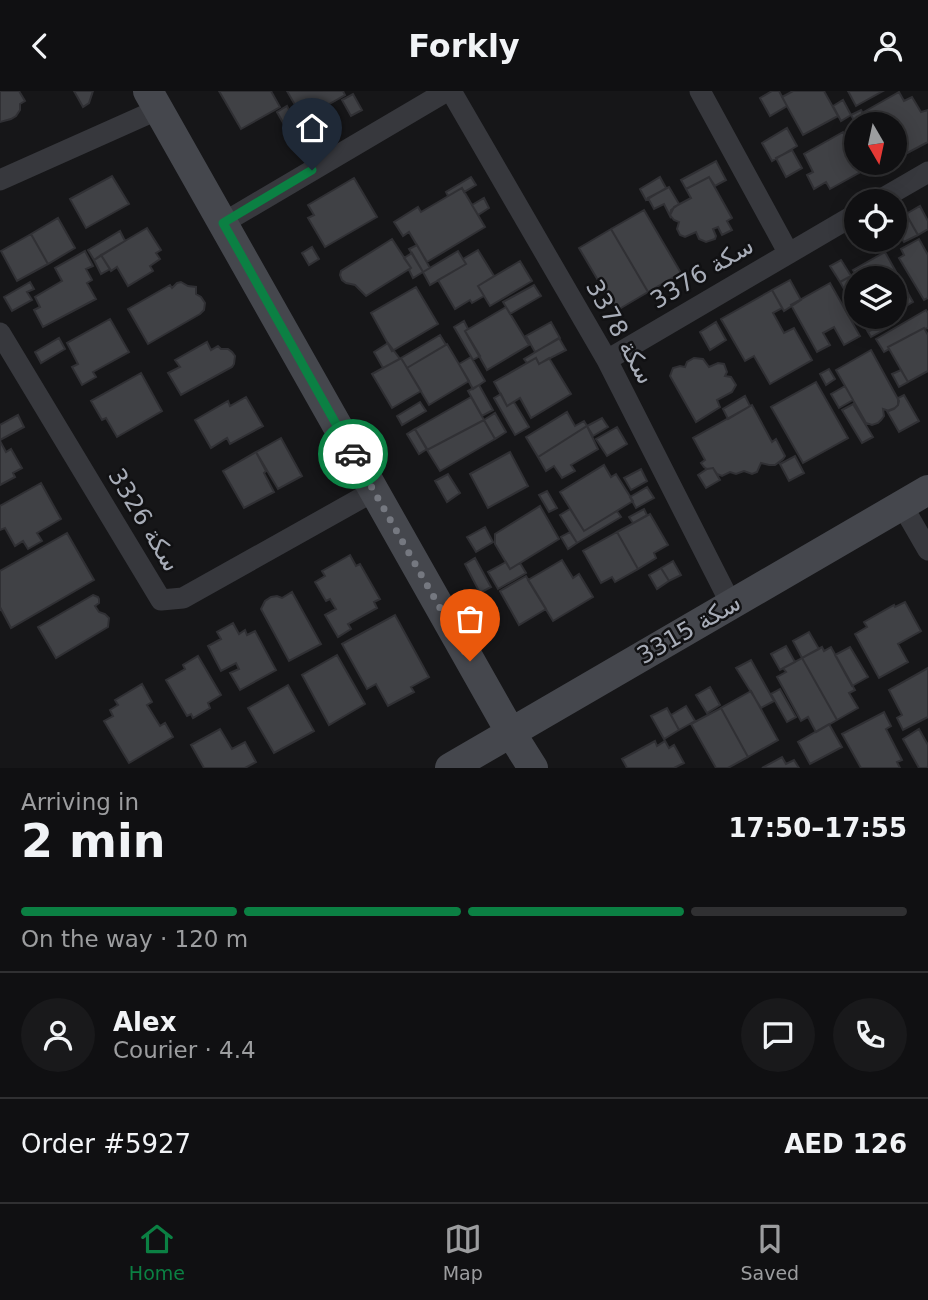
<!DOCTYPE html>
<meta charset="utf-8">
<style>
body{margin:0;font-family:"DejaVu Sans","Noto Naskh Arabic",sans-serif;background:#19191b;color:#f1f3f6;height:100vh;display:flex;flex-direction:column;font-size:26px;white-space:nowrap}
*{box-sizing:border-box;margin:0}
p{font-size:23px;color:#9c9d9f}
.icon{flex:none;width:38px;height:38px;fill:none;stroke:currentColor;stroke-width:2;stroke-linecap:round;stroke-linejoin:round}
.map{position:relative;height:677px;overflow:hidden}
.details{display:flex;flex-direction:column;background:#101012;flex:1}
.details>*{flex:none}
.needle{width:46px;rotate:171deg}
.controls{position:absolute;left:844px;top:21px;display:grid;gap:14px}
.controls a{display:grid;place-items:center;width:63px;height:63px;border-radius:50%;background:#101012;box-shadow:0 4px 18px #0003,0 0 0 2px #303032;font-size:35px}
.pin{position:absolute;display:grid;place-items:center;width:60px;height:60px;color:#fff;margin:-72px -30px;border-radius:50% 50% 50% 0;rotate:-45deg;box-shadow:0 0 7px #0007}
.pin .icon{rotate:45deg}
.courier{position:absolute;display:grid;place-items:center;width:70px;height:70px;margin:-35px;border:5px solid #0b8043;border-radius:50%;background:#fff;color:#222;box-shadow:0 2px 9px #0007}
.headline em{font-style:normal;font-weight:800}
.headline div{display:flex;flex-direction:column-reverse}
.headline{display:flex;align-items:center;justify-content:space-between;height:119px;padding:0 21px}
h1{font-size:46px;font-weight:800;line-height:52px}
.bar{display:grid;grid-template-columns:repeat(4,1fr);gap:10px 7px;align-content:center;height:84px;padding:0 21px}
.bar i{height:9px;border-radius:5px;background:#303032}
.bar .on{background:#0b8043}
.bar p{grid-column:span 4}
.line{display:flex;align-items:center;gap:18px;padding:0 21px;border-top:2px solid #303032}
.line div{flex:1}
.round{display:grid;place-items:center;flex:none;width:74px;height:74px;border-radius:37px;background:#19191b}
header{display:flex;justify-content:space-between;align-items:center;height:91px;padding:0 21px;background:#101012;font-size:32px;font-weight:800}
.menu{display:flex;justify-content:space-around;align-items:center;height:98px;border-top:2px solid #303032;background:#101012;font-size:19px;color:#9c9d9f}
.menu a{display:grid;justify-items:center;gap:4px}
.menu .on{color:#0b8043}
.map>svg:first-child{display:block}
.building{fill:#404145;stroke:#303034;stroke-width:2}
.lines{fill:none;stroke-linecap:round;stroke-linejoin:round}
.street{stroke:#37383d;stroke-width:21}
.secondary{stroke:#45474d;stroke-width:30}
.done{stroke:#757880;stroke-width:7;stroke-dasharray:0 12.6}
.route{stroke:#0b8043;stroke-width:9}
.labels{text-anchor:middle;stroke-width:5;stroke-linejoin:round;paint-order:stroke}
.street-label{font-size:24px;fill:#a8adb8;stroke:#111113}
</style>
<header><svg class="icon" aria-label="back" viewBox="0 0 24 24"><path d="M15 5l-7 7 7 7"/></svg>Forkly<svg class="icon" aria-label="person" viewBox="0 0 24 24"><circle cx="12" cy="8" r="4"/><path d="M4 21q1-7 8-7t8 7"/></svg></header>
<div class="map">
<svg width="928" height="677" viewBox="0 0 928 677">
<rect width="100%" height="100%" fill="#161618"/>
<path class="building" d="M 0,0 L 19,0 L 25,10 L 20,13 L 20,19 L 16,25 L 11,28 L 0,31 Z
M 74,0 L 93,0 L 89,12 L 83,16 Z
M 219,0 L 271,0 L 280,16 L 241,38 Z
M 287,0 L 343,0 L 345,4 L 303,28 Z
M 772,0 L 779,0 L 787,15 L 770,25 L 760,7 Z
M 793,0 L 824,0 L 838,25 L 803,44 L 782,6 Z
M 848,0 L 883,0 L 856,15 Z
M 899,1 L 904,10 L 912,6 L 921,21 L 928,19 L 928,51 L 894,69 L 894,33 L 869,33 L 862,22 Z
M 353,3 L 362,19 L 351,25 L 342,9 Z
M 843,9 L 851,24 L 841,30 L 833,15 Z
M 287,15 L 307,50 L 297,56 L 277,21 Z
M 861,19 L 867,30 L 861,33 L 856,33 L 851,24 Z
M 787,37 L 797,55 L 772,70 L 762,52 Z
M 843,41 L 856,64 L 856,72 L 860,72 L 864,79 L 830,98 L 826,91 L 814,98 L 807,84 L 813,81 L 804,63 Z
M 792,59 L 802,77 L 786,86 L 776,67 Z
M 716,70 L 726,89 L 715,95 L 709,86 L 686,98 L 681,89 Z
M 112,85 L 129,113 L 86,137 L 70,108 Z
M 471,86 L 476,94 L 464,101 L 462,97 L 448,105 L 446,101 Z
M 660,86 L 666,97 L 646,109 L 640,98 Z
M 709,86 L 732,127 L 727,130 L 732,139 L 722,144 L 718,136 L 713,138 L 716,145 L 715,148 L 706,151 L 699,148 L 696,141 L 685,146 L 680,144 L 677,138 L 679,131 L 674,129 L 670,124 L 674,116 L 691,107 L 686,98 Z
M 354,87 L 377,126 L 325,156 L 308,127 L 314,124 L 308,114 Z
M 669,96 L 679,113 L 671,119 L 670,125 L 664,113 L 654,118 L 648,107 Z
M 462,97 L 485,136 L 427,171 L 409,141 L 403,145 L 394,131 L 418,116 L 421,121 Z
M 484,107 L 489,117 L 478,124 L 472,114 Z
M 920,115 L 928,130 L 928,138 L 918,144 L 906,123 Z
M 644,119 L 681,182 L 648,201 L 611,138 Z
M 906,123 L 918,144 L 904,151 L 894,135 L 894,130 Z
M 58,127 L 75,157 L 48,173 L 31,143 Z
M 147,137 L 161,159 L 156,162 L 160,168 L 150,175 L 153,180 L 128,195 L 117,176 L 111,180 L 101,164 Z
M 611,138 L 648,201 L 616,220 L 579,157 Z
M 120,140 L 125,150 L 94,169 L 88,159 Z
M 31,143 L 48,173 L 17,190 L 1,160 Z
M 392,148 L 411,177 L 366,205 L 355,194 L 346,192 L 342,189 L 340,184 L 341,180 Z
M 919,148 L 928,164 L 928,207 L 924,209 L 899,167 L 904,164 L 901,158 Z
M 869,149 L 886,149 L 889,154 L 876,162 Z
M 417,154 L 430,177 L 423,181 L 409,158 Z
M 312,156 L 319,168 L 309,174 L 302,162 Z
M 478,159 L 494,185 L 478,195 L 484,205 L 472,212 L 470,209 L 455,218 L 438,189 L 466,173 L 463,168 Z
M 85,160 L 93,175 L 86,178 L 92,189 L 87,192 L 96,208 L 43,236 L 34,219 L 40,216 L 35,206 L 62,190 L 55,177 Z
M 458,160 L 466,173 L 430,194 L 423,181 Z
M 885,161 L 900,188 L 895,191 L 899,200 L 905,197 L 913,211 L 894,222 L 894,187 L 858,187 L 853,179 Z
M 412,162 L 423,181 L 413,187 L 409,179 L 411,177 L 404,167 Z
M 101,164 L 110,178 L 101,183 L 94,169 Z
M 841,169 L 851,185 L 840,191 L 830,175 Z
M 520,170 L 532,190 L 490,215 L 478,195 Z
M 851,185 L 856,194 L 856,201 L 848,205 L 840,191 Z
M 790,189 L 801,209 L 784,220 L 772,199 Z
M 30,191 L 34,198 L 27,201 L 32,209 L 12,220 L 4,206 Z
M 181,191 L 188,195 L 196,196 L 196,203 L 201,206 L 205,212 L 204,219 L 200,223 L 148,253 L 128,218 L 170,194 L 172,197 L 177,192 Z
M 830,192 L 860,245 L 844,254 L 834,236 L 823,242 L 830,254 L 817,261 L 791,214 Z
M 534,194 L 541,205 L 510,223 L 503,211 Z
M 416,196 L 438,233 L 392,260 L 371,222 Z
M 772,199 L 782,217 L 773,222 L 784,242 L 794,237 L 812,269 L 770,293 L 754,265 L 745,270 L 721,228 Z
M 506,216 L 529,254 L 487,279 L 465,240 Z
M 926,219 L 928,222 L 928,237 L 925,238 L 924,237 L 888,256 L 889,258 L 884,261 L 876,248 Z
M 860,226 L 871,226 L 876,236 L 868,241 Z
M 110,228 L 129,261 L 93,281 L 96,286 L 82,294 L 72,276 L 78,273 L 67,252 Z
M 464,230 L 468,238 L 465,240 L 480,265 L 473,269 L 454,236 Z
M 886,230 L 889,236 L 871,246 L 868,241 Z
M 551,231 L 560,247 L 535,261 L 526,245 Z
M 716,231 L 726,249 L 710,259 L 700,241 Z
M 924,237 L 928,244 L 928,280 L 908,291 L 888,256 Z
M 440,244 L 446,254 L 407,277 L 401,267 Z
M 59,247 L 65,258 L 41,272 L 35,261 Z
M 559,247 L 566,259 L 539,273 L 536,267 L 527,272 L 524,268 Z
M 207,251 L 211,259 L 218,255 L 221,258 L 228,258 L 232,261 L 235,265 L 234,273 L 232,276 L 181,304 L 168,282 L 180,276 L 175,269 Z
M 388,252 L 400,268 L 383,277 L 374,261 Z
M 447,253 L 469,290 L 429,314 L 407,277 Z
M 871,259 L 899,310 L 898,314 L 894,318 L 889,320 L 883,318 L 884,325 L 881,329 L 878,332 L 872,334 L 866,332 L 836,279 Z
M 471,266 L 485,290 L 473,298 L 459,273 Z
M 401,267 L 421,300 L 392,317 L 372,283 Z
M 536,267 L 539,273 L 549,267 L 571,303 L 531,327 L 520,307 L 507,315 L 494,291 Z
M 694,267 L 703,268 L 709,276 L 718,272 L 724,273 L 727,281 L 725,285 L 731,286 L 736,294 L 732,301 L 717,309 L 720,316 L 696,331 L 670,285 L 673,277 L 680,275 L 685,276 L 687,271 Z
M 829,278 L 835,288 L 826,294 L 820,283 Z
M 901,279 L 908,291 L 899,296 L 892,283 Z
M 141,282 L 162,320 L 117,346 L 106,327 L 102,329 L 91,310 Z
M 816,291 L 848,347 L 803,372 L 771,316 Z
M 479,294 L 493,319 L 482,325 L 468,300 Z
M 845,295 L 853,309 L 839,317 L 831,303 Z
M 501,303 L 507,315 L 514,311 L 529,336 L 515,344 L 494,307 Z
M 904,304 L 919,330 L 899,341 L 887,320 L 895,317 L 898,314 L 898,307 Z
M 745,305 L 750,315 L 728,328 L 723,318 Z
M 246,306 L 263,335 L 230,353 L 227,347 L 211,357 L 195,329 L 228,310 L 230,315 Z
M 471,306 L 484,329 L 427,359 L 415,338 Z
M 420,311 L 426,320 L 402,334 L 397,325 Z
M 853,313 L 873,346 L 862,352 L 842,319 Z
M 752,314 L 772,351 L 776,348 L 785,365 L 783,368 L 775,374 L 769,374 L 761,372 L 757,381 L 752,383 L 744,380 L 736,383 L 730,381 L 722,385 L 717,383 L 713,377 L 707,378 L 704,376 L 701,372 L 705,369 L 693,347 Z
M 567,321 L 575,335 L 584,330 L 587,335 L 538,366 L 526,346 Z
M 495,322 L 506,341 L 495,348 L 484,329 Z
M 18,324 L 24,336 L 0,349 L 0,334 Z
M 602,327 L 608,336 L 593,345 L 587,335 Z
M 484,329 L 495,348 L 440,380 L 427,359 Z
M 587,335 L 598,358 L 571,374 L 575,380 L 562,387 L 554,375 L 546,380 L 538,366 Z
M 617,336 L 627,353 L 607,365 L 596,348 Z
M 415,338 L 427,358 L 419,363 L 407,343 Z
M 281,347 L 302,385 L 278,398 L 256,361 Z
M 0,350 L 6,361 L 11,358 L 22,377 L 13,382 L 15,386 L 0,394 Z
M 256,361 L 266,380 L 264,382 L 274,401 L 244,417 L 223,380 Z
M 510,361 L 528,395 L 488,417 L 470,383 Z
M 795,365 L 804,382 L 789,390 L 780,373 Z
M 604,374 L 611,386 L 616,383 L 633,410 L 584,440 L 560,401 Z
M 713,377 L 720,389 L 706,397 L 698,384 L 707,378 Z
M 641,378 L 647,390 L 631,399 L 624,387 Z
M 448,383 L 460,402 L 447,411 L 435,390 Z
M 41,392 L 61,428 L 37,442 L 42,450 L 28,458 L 23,450 L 15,455 L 5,437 L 0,439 L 0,415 Z
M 647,396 L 654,407 L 636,417 L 630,406 Z
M 547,400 L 557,417 L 549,421 L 539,404 Z
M 540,415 L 559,448 L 510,478 L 495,453 L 495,443 Z
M 570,418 L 584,440 L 617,420 L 621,426 L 577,452 L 560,424 Z
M 644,418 L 647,424 L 633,432 L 629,426 Z
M 650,423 L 668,454 L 654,462 L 656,467 L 638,478 L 617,441 Z
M 485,436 L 493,451 L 476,461 L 467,446 Z
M 570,441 L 577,452 L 568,458 L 561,446 Z
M 617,441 L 638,478 L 615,491 L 612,486 L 601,492 L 583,460 Z
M 67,442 L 94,489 L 11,537 L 1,518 L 0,519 L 0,480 Z
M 350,464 L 356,475 L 360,473 L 380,508 L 374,511 L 377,517 L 348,533 L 351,538 L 338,546 L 325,524 L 336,518 L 330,508 L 326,510 L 315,491 L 325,485 L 322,480 Z
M 475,467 L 491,496 L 480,502 L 465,473 Z
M 562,469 L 573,487 L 579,483 L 593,506 L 553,530 L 528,489 Z
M 673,470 L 681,484 L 669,490 L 661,477 Z
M 506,471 L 510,478 L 520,472 L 526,482 L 498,498 L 488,481 Z
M 661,477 L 669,490 L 657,498 L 649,484 Z
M 526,485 L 546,518 L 519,534 L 500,500 Z
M 292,501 L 321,553 L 289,570 L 261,518 L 265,510 L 271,506 L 277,505 L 282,507 Z
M 93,504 L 98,506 L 99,508 L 99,512 L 95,515 L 99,521 L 105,523 L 109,527 L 108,536 L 56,567 L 38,536 Z
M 905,511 L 921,540 L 898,553 L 908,571 L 879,587 L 855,543 L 867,536 L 864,531 L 894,514 L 895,516 Z
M 395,524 L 429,586 L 411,596 L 414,601 L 388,615 L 376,593 L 367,598 L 342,553 Z
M 233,532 L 239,543 L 245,539 L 247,544 L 255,540 L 276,579 L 240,599 L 230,582 L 239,578 L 236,572 L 221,580 L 208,555 L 221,548 L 217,541 Z
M 809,541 L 819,558 L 802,567 L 793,550 Z
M 786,555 L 795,571 L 780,579 L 771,563 Z
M 822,556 L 824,560 L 831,556 L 855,599 L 849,602 L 858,617 L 837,629 L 802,567 Z
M 850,556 L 868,586 L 852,595 L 835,564 Z
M 337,564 L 365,613 L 329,634 L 302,584 Z
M 198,565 L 221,604 L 208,612 L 210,617 L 193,627 L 191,623 L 187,625 L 166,589 L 185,578 L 183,574 Z
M 802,567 L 837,629 L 816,641 L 808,626 L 801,630 L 777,586 L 786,581 L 783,577 Z
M 751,569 L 774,610 L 761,617 L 736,577 Z
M 928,577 L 928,626 L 903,639 L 897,627 L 902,624 L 889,599 Z
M 142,593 L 152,611 L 147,614 L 160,635 L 165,632 L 173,646 L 129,672 L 104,630 L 113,625 L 110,619 L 118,614 L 115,609 Z
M 288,594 L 314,640 L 274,662 L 248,617 Z
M 710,596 L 720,614 L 707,622 L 696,604 Z
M 780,598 L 796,626 L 787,631 L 771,603 Z
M 751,600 L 778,649 L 748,666 L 721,617 Z
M 686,615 L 695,630 L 679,639 L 671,624 Z
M 667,617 L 679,639 L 664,648 L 651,625 Z
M 721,617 L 748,666 L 728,677 L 716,677 L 691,633 Z
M 884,621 L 891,635 L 886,638 L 902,669 L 897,671 L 900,677 L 861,677 L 842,643 Z
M 829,633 L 842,656 L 810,673 L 798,651 Z
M 220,638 L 232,658 L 245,651 L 256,671 L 245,677 L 204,677 L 191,654 Z
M 919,638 L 928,654 L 928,676 L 926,677 L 919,677 L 903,648 Z
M 655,650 L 657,655 L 665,650 L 669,657 L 674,654 L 684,672 L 674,677 L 627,677 L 622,668 Z
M 782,666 L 786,673 L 794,669 L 799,677 L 762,677 Z"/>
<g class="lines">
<path class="street" d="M 451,0 L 607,269 L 731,513
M 700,0 L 788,161
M 0,89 L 159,18
M 878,110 L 928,81
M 223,132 L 447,0
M 0,242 L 161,509 L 183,507 L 374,400
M 607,269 L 856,123
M 902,414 L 928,459"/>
<path class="secondary" d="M 148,0 L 511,642 L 533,677
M 450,677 L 928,399"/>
</g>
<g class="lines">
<path class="done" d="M 353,363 L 470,570"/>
<path class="route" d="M 312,79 L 223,132 L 353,363"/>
</g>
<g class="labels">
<g class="street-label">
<text transform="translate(702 182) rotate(-31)" y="8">سكة 3376</text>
<text transform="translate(620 241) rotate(61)" y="8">سكة 3378</text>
<text transform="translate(144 429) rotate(59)" y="8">سكة 3326</text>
<text transform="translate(689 538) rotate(-30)" y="8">سكة 3315</text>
</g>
</g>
</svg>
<div class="controls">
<a><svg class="needle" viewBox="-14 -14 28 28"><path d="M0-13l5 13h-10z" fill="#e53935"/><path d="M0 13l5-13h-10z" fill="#9c9d9f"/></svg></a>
<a><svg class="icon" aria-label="locate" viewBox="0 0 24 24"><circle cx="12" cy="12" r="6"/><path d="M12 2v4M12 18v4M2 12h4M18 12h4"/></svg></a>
<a><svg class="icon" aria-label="layers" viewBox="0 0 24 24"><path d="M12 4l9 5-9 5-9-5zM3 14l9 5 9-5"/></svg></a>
</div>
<div class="pin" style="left:470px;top:570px;background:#ea580c"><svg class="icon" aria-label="bag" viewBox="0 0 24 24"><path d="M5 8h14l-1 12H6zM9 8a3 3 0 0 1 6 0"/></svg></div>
<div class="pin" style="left:312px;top:79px;background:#1f2937"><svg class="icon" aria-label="home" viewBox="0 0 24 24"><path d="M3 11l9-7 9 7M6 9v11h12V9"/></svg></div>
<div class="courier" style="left:353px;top:363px"><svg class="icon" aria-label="car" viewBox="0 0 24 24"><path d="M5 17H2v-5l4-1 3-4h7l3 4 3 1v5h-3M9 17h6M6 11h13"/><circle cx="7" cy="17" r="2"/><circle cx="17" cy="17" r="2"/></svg></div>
</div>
<section class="details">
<div class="headline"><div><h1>2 min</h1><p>Arriving in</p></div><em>17:50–17:55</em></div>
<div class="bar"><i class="on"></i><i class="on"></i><i class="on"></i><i></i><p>On the way · 120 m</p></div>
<div class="line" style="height:126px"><a class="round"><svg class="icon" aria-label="person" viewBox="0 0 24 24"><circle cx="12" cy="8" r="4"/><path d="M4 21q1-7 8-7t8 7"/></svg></a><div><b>Alex</b><p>Courier · 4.4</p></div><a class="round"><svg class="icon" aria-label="chat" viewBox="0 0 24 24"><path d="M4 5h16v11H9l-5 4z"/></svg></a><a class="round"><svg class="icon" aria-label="phone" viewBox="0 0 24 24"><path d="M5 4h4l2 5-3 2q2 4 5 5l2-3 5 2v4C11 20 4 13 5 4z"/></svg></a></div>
<div class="line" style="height:91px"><div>Order #5927</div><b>AED 126</b></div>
</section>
<nav class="menu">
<a class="on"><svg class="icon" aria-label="home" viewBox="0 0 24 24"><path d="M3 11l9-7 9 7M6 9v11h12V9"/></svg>Home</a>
<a><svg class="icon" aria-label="map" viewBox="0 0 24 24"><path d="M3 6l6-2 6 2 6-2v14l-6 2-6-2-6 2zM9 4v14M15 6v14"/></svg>Map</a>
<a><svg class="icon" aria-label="saved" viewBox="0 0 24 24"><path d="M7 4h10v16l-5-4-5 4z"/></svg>Saved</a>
</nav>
